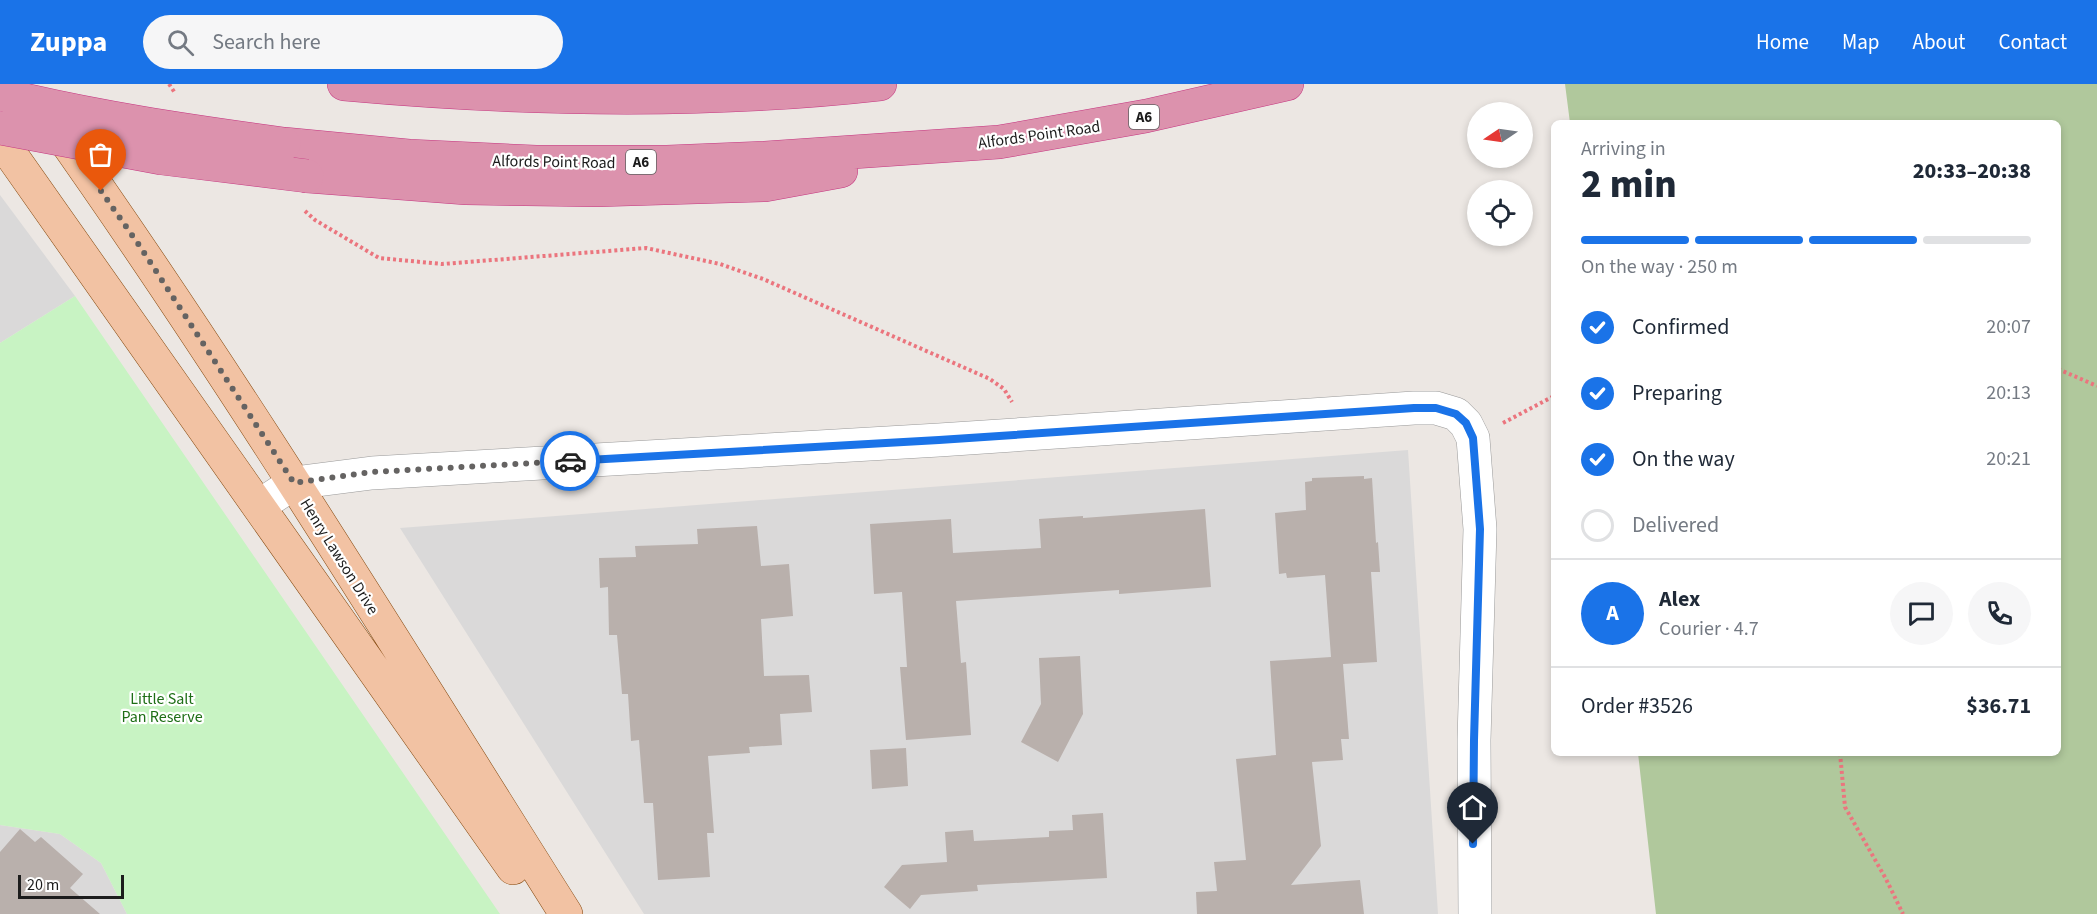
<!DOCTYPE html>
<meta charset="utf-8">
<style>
body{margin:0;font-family:"Source Sans 3",sans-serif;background:#f6f6f7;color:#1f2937;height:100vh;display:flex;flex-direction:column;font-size:22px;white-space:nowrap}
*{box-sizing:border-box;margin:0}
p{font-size:20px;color:#747a83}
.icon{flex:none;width:33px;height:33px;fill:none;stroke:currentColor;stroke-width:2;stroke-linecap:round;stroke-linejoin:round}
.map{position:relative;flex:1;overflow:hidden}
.details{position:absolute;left:1551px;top:36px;width:510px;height:636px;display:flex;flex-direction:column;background:#fff;border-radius:9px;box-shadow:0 3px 9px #0003}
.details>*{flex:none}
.needle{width:39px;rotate:257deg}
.buttons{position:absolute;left:1467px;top:18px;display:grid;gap:12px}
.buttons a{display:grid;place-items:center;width:66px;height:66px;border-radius:50%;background:#fff;box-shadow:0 3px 9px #0003;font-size:30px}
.scale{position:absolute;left:18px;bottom:15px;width:106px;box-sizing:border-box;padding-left:6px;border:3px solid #1c1c1c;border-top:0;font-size:16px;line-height:21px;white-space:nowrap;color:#1c1c1c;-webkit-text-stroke:4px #fff;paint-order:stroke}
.pin{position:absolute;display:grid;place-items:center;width:51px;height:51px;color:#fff;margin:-62px -26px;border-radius:50% 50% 50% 0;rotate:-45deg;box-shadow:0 0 6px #0007}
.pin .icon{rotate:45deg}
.courier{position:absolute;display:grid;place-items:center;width:60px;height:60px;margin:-30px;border:4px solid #1a73e8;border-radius:50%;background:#fff;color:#222;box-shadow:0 2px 8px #0007}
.overview em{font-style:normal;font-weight:800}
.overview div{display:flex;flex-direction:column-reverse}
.overview{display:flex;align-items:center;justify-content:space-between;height:102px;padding:0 30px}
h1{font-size:39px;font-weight:800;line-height:45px}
.bar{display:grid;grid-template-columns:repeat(4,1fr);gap:9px 6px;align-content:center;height:72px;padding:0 30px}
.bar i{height:8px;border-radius:4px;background:#e0e1e3}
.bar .active{background:#1a73e8}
.bar p{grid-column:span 4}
.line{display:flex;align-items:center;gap:15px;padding:0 30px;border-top:2px solid #e0e1e3}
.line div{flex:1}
.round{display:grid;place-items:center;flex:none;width:63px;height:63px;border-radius:32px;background:#f6f6f7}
ol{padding:0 30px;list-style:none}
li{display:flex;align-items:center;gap:18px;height:66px}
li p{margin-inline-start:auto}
li .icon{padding:6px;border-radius:50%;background:#1a73e8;color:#fff;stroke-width:4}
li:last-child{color:#747a83}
li i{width:33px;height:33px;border:3px solid #e0e1e3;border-radius:50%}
header{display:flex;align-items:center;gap:36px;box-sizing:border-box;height:84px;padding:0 30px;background:#1a73e8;color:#fff}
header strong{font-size:28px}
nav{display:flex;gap:33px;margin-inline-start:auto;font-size:21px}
.search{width:420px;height:54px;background:#f6f6f7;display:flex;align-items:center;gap:15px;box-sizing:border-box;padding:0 21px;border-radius:33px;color:#747a83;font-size:22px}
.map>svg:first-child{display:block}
.residential{fill:#dad9d9}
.forest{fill:#b0c89c}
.park{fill:#c8f3c3}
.building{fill:#b9b0ac}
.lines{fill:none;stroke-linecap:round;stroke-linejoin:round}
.minor-casing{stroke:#999;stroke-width:34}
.major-casing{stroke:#85490f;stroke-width:34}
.highway-casing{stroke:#c53680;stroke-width:34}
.path{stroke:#eb757e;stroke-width:4;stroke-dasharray:3 3;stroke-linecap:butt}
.minor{stroke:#fff;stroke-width:33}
.major{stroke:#f2c2a3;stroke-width:33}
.highway{stroke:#dc92ad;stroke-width:33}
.highway-bridge-casing{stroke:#c53680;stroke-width:34;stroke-linecap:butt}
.highway-bridge{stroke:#dc92ad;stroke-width:33}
.done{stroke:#656362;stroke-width:6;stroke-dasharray:0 10.8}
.route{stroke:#1a73e8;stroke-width:8}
.labels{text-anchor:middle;stroke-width:4.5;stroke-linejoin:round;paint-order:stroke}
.shield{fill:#fff;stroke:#606060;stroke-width:1.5}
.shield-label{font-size:15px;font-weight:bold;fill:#1c1c1c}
.street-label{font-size:16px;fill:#1c1c1c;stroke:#fff}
.park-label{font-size:16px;fill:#1e6e16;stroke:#fff}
</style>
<header>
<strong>Zuppa</strong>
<div class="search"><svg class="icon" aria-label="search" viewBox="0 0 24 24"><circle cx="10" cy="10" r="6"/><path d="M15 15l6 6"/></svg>Search here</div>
<nav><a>Home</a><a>Map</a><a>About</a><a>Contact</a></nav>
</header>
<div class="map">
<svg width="2097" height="830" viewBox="0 0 2097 830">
<rect width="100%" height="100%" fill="#ece7e3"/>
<path class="residential" d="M 0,111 L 75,212 L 0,259 Z
M 1408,366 L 1438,830 L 644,830 L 400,444 Z
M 0,741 L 60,750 L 101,779 L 127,830 L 0,830 Z"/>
<path class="forest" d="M 1565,0 L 2097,0 L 2097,830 L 1656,830 L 1638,669 L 2058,669 L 2058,39 L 1570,39 Z"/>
<path class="park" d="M 75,212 L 500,830 L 127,830 L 101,779 L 60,750 L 0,741 L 0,259 Z"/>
<path class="building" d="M 1364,392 L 1364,395 L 1372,394 L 1376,459 L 1378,458 L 1380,488 L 1371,488 L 1377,578 L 1343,580 L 1349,655 L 1341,655 L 1343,676 L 1312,678 L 1321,762 L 1291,801 L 1360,796 L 1364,830 L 1197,830 L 1196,808 L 1217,807 L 1214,778 L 1246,776 L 1236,675 L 1276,671 L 1270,577 L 1331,573 L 1325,491 L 1287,494 L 1286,489 L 1279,490 L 1275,429 L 1306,426 L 1305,398 L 1312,397 L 1312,394 Z
M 1205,425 L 1211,503 L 1119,510 L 1119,506 L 956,517 L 961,579 L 966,578 L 971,651 L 906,656 L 900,583 L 907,583 L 902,508 L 874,510 L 870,440 L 951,435 L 953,469 L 1041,464 L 1039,435 L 1083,432 L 1083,434 Z
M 757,442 L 761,482 L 789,480 L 793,532 L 761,535 L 764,592 L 809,591 L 812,628 L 780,630 L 782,661 L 749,663 L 750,669 L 708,672 L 714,749 L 707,749 L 710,793 L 658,796 L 653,719 L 644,719 L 639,656 L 631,657 L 628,610 L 622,610 L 617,551 L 609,551 L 608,503 L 600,504 L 599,474 L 636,473 L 635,462 L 698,460 L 697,445 Z
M 1080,572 L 1083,630 L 1058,678 L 1021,658 L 1041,620 L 1039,574 Z
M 906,664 L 908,702 L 872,705 L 870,666 Z
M 1103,729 L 1107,794 L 977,801 L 978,807 L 921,811 L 910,825 L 884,803 L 902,781 L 947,778 L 945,748 L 973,746 L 974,757 L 1049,753 L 1049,747 L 1073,746 L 1072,731 Z
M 20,745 L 35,758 L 41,753 L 83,790 L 70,804 L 100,830 L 0,830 L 0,768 Z"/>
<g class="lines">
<defs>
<path id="minor" d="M 259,422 L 294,399 L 372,389 L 939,356 L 1414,324 L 1436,324 L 1456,330 L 1466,340 L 1473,354 L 1480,445 L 1474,656 L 1475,830"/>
<path id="major" d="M 52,38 C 234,295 398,564 566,830
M 0,55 L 513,784"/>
<path id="highway" d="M 344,0 C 522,16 702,20 880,0
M 284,60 L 409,72 L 536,78 L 667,78 L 765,74 L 999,58 L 1146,32 L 1287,0
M 307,92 L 466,104 L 597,106 L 765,101 L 841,87"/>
</defs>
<use href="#minor" class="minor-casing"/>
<use href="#major" class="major-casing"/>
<use href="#highway" class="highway-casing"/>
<path class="path" d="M 169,0 L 175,9
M 305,127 L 315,136 L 379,174 L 442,180 L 646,164 L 720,180 L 763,195 L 990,295 L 1004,305 L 1012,318
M 2058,285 L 2097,302
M 1503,339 L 1554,312
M 1840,669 L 1845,723 L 1886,795 L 1903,830"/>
<use href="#minor" class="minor"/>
<use href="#major" class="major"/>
<use href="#highway" class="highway"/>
<defs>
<path id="highway-bridge" d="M 0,10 C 93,33 188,47 284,60
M 0,44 L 161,74 L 307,92"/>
</defs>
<use href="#highway-bridge" class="highway-bridge-casing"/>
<use href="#highway-bridge" class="highway-bridge"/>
</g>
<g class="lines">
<path class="done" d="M 101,107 L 139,161 L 294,399 L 372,388 L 570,377"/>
<path class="route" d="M 570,377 L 939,356 L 1414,324 L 1436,324 L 1456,330 L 1466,339 L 1473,354 L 1480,445 L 1474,656 L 1473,760"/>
</g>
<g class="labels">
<g class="shield">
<rect x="1129" y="21" width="30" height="24" rx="4.5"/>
<rect x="626" y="66" width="30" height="24" rx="4.5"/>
</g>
<g class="shield-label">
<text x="1144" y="38">A6</text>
<text x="641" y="83">A6</text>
</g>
<g class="street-label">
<text transform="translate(1039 50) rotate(-8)" y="6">Alfords Point Road</text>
<text transform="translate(554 77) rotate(1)" y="6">Alfords Point Road</text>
<text transform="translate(340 472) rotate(58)" y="6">Henry Lawson Drive</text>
</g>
<g class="park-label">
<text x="162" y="620">Little Salt<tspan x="162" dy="18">Pan Reserve</tspan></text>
</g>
</g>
</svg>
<div class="buttons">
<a><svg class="needle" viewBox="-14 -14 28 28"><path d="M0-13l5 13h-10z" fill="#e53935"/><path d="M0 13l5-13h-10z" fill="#747a83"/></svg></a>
<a><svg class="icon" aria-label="locate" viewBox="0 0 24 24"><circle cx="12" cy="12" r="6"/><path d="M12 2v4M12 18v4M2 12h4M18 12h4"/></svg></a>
</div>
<div class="scale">20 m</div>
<div class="pin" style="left:101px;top:107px;background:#ea580c"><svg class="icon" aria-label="bag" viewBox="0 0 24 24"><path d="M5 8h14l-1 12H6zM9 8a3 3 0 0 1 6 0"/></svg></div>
<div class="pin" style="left:1473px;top:760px;background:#1f2937"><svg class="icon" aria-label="home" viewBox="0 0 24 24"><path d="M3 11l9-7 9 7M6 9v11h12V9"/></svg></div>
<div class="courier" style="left:570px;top:377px"><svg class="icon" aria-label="car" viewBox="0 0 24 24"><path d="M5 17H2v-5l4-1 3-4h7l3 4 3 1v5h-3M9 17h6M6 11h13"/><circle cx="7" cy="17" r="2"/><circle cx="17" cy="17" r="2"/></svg></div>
<section class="details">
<div class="overview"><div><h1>2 min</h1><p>Arriving in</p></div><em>20:33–20:38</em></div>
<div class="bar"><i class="active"></i><i class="active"></i><i class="active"></i><i></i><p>On the way · 250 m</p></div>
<ol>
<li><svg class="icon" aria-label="check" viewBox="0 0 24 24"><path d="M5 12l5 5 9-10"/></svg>Confirmed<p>20:07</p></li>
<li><svg class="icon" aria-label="check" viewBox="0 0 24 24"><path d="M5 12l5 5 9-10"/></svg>Preparing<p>20:13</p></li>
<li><svg class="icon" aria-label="check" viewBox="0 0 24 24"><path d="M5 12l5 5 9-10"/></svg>On the way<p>20:21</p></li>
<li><i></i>Delivered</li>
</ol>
<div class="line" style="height:108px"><b class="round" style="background:#1a73e8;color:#fff">A</b><div><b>Alex</b><p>Courier · 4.7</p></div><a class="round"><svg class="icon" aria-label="chat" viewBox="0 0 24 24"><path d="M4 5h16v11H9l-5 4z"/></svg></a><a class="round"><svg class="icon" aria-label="phone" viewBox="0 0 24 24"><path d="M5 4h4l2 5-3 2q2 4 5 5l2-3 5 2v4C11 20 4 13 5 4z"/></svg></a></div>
<div class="line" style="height:78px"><div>Order #3526</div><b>$36.71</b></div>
</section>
</div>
